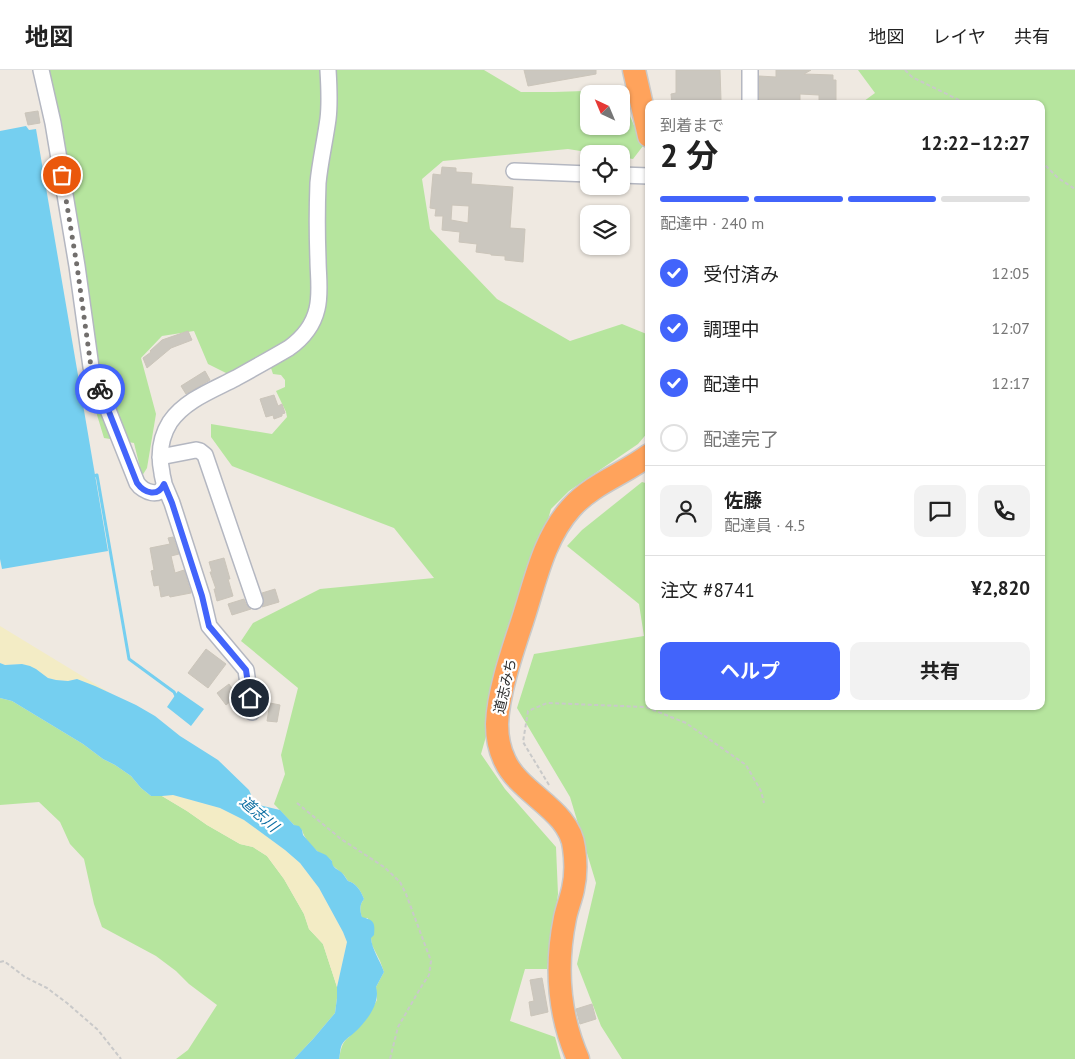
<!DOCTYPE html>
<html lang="ja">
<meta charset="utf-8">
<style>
body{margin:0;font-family:"PT Sans","Noto Sans JP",sans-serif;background:#f2f2f2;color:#222;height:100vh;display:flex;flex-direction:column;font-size:19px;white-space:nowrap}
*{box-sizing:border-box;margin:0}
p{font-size:16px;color:#767676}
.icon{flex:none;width:28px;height:28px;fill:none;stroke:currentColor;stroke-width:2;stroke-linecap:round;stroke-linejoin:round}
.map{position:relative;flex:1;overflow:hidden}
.sheet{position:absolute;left:645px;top:30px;width:400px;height:610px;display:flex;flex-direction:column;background:#fff;border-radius:10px;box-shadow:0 1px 4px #0004}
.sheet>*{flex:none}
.needle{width:32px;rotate:316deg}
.controls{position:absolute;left:580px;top:15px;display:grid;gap:10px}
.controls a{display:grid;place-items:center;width:50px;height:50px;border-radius:10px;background:#fff;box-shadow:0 1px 4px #0004;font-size:25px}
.pin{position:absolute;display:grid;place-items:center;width:42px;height:42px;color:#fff;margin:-21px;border:2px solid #fff;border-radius:50%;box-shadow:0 1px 5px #0007}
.courier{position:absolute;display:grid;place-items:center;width:50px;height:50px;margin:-25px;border:4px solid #4264fb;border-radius:50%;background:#fff;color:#222;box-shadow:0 1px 6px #0007}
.overview em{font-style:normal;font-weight:700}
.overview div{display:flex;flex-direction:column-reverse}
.overview{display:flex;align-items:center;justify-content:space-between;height:85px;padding:0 15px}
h1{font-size:32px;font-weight:700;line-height:38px}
.bar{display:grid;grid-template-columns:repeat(4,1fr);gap:8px 5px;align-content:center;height:60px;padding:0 15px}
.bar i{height:6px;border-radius:4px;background:#e0e0e0}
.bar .current{background:#4264fb}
.bar p{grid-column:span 4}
.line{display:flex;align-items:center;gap:12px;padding:0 15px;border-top:1px solid #e0e0e0}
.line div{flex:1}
.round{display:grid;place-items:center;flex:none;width:52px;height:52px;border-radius:10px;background:#f2f2f2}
ol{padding:0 15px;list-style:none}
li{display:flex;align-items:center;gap:15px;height:55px}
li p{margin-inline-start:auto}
li .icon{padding:5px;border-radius:50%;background:#4264fb;color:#fff;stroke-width:4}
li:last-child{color:#767676}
li i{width:28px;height:28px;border:2px solid #e0e0e0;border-radius:50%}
.action{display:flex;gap:10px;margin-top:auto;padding:10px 15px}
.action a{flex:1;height:58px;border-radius:10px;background:#4264fb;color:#fff;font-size:20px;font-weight:700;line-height:58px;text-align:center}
.action a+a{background:#f2f2f2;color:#222}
header{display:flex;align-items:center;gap:30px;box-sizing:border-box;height:70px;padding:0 25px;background:#fff;border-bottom:1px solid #e0e0e0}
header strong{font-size:24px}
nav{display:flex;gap:28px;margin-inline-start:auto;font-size:18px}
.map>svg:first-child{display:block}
.green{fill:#b6e59e}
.sand{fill:#f3ecc5}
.water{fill:#75cff0}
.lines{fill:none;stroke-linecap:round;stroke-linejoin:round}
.stream{stroke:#75cff0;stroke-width:3}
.building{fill:#cbc7bf;stroke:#cbc5ba;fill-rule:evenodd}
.minor-casing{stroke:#b4b7c1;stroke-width:18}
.highway-casing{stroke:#c9c9c9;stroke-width:25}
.path{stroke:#c9c9c9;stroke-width:2;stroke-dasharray:4 2.5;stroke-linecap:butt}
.minor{stroke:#fff;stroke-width:15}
.highway{stroke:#ffa35c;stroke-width:22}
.done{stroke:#726f6d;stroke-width:5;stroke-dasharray:0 9}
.route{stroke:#4264fb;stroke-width:6}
.labels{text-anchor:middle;stroke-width:4.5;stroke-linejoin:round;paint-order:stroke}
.street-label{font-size:14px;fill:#2e2e2e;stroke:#fff}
.water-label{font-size:15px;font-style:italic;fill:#0d6fa3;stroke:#fff}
</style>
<header>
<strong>地図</strong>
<nav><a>地図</a><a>レイヤ</a><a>共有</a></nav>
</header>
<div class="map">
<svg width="1075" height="989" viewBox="0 0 1075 989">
<rect width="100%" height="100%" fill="#efe9e1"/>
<path class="green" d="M 36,0 L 484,0 L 521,22 L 554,22 L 614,20 L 617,24 L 589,24 L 589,56 L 621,56 L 621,30 L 626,37 L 643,76 L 633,89 L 621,87 L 621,84 L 599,84 L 568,79 L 443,91 L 422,109 L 430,159 L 497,229 L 570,271 L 622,254 L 649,265 L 649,361 L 638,374 L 569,421 L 551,439 L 481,684 L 505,719 L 556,777 L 558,824 L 547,899 L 525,899 L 510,951 L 555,967 L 561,989 L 339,989 C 341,980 341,973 349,967 L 372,939 L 377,930 L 376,917 L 384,902 L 380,891 L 372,875 L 368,848 L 362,848 C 360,841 359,835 364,829 C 361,821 356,813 348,811 L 344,805 L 332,795 L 332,791 C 326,785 322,785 317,781 C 312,777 304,768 302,760 L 294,755 L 274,734 L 285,704 L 281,685 L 298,618 L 241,571 L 253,553 L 320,519 L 434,508 L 394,458 L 232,396 L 211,367 L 211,354 L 272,364 L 287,347 L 286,342 L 276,321 L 285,317 L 285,310 L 281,305 L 273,304 L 266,283 L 228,304 L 208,294 L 194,261 L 162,266 L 141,288 L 156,344 L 147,398 L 142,406 L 134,373 L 104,368 L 94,335 L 73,223 L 50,40 Z
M 858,0 L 1075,0 L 1075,989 L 622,989 L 601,956 L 577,894 L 596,813 L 570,727 L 517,638 L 534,584 L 644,566 L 639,534 L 567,476 L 582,460 L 642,412 L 649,414 L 649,636 L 1041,636 L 1041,34 L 860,34 L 875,23 Z
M 0,628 L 12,631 L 83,674 L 103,689 L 115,695 L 131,706 L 141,718 L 151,726 L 162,726 L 187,741 L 207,755 L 240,774 L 253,777 L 267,786 L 284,809 L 304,844 L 309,859 L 323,874 L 337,917 L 337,928 L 335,943 L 313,969 L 294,989 L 176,989 L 188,980 L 217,935 L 189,914 L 176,901 L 156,886 L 102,857 L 94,834 L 84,789 L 70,774 L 60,752 L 39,732 L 0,735 Z"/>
<path class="sand" d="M 0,556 L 110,623 L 77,609 L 68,611 L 56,610 L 48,608 L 36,599 L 22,594 L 5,595 L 0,593 Z
M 173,725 L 220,738 L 244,750 L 285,780 L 300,793 L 319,818 L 343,862 L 347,872 L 337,917 L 323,874 L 309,859 L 304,844 L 284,809 L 267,786 L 253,777 L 240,774 L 207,755 L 187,741 L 162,726 Z"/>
<path class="water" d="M 26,56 L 29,60 L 36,59 L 108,481 L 2,499 L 0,489 L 0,61 Z
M 0,593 L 5,595 L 22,594 L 30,596 L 36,599 L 48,608 L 56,610 L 68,611 L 77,609 L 95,616 L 136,635 L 155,646 L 180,666 L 218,690 L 249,720 L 252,727 L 259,735 L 280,740 L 294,755 L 299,756 L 302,760 L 303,765 L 317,781 L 326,785 L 332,791 C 332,799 339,799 343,804 C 345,806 346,809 348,811 C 356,813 361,821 364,829 C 359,835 360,841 362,847 C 375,850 375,854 374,865 L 371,868 C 372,880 380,890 384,902 L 376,917 C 381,933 366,952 355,962 C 350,967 343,970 341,977 C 340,980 340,985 339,989 L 294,989 L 313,969 L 335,943 L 337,928 L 337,917 L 347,872 L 343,862 L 319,818 L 300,793 L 285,780 L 244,750 L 220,738 L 173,725 L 162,726 L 151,726 L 141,718 L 131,706 L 115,695 L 103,689 L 83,674 L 12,631 L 0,628 Z
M 178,621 L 204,639 L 191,656 L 167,637 Z"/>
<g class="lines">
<path class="stream" d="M 94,406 L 97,405 L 129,589 L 174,622 L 177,628"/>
</g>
<path class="building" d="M 524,0 L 596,0 L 596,4 L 528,16 Z
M 676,0 L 720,0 L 721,30 L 713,30 L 713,34 L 672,34 L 671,24 L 676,23 Z
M 776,0 L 811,0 L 804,4 L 833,5 L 833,10 L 836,10 L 836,34 L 819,34 L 819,25 L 800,24 L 800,34 L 759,34 L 759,6 L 776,7 Z
M 38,41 L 40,53 L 28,55 L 25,43 Z
M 442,97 L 456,98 L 456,102 L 472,103 L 471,114 L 513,117 L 510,158 L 525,159 L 523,192 L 505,190 L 505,186 L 491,185 L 491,184 L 476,182 L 477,174 L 459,172 L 460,162 L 442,160 L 443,146 L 435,146 L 436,139 L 430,138 L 433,104 L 441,105 ZM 452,135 L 469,136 L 468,153 L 451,150 Z
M 188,261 L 192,270 L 171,278 L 147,298 L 143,288 L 151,282 L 150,281 L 162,270 Z
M 205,301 L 210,310 L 186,324 L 181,316 Z
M 274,325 L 278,336 L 282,334 L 285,343 L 282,344 L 282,346 L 274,349 L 273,345 L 266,347 L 260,329 Z
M 173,467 L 179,484 L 171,486 L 175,503 L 184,500 L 191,523 L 170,527 L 169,525 L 161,527 L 159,515 L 154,516 L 151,501 L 154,500 L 150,478 L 170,474 L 168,468 Z
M 224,488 L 230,509 L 228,509 L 233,526 L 217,531 L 214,519 L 216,519 L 210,502 L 212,502 L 209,492 Z
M 275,519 L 279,532 L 262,537 L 264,532 L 262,523 Z
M 244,529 L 246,534 L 251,539 L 232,545 L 228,534 Z
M 206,579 L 226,594 L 208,618 L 188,603 Z
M 229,614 L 237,626 L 226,635 L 217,623 Z
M 270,633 L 280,635 L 277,652 L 267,651 Z
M 542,908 L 548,942 L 531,946 L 529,932 L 534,931 L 530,910 Z
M 592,934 L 596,949 L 580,954 L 576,939 Z"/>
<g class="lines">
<defs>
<path id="minor" d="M 41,0 L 53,53 L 77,196 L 91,297 L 137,413 C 143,422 161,429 164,414 C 164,411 162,406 162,403 C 158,384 160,368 170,352 C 185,330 213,320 236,308 C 254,298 272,288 289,278 C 303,268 313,256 317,239 C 321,223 318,205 318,189 C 317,164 317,139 318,113 C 320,92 325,71 328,49 C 330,33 329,16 328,0
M 750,0 L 750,34
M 514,101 L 589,104
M 621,105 L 649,106
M 160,387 L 196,380 L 200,381 L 205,385 L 255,531
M 164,414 L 172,433 L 202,526 L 209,556 L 246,600 L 252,642"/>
<path id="highway" d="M 634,0 L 649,66
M 578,989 C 558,943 555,897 565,848 C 567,838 571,829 573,819 C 576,806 576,792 574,778 C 570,740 520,724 505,691 C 499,679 497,667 497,654 C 498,623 512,582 522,552 C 535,513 543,469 571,438 C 592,414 624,404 649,385"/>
</defs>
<use href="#minor" class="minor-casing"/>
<use href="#highway" class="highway-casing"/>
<path class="path" d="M 905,0 L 912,7 L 967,34
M 1041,91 L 1058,108 L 1075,119
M 549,715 L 523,672 L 528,641 L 547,633 L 646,637 L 686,653 L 746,695 L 761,721 L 764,733
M 297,733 L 341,769 L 384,797 L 400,812 L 406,824 L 431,891 L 429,905 L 421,917 L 398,957 L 390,989
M 0,892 L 4,891 L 25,907 L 47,918 L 67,933 L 98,960 L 121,989"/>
<use href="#minor" class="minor"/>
<use href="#highway" class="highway"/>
</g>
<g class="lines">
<path class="done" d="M 62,105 L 77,196 L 91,297 L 100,319"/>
<path class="route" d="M 100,319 L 137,413 C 145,424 158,427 164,414 L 172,433 L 202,526 L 209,556 L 246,600 L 250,628"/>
</g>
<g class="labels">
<g class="street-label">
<text transform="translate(505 616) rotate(-77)" y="5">道志みち</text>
</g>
<g class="water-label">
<text transform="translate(259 744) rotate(41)" y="5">道志川</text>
</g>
</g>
</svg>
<div class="controls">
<a><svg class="needle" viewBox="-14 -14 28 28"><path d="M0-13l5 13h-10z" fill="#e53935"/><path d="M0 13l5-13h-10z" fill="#767676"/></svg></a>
<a><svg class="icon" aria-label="locate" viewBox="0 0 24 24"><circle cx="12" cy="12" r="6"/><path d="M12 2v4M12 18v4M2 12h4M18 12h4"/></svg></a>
<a><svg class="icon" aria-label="layers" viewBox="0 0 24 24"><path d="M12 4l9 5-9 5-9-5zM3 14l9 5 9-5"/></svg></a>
</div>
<div class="pin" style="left:62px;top:105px;background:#ea580c"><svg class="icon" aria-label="bag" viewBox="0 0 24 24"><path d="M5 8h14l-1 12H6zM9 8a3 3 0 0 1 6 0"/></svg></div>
<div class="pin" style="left:250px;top:628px;background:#1f2937"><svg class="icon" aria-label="home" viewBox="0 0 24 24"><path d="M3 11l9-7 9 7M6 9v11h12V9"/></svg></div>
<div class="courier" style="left:100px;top:319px"><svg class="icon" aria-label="bike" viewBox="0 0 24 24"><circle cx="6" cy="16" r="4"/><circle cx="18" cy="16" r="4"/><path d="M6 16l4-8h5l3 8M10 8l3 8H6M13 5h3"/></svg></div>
<section class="sheet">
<div class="overview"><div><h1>2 分</h1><p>到着まで</p></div><em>12:22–12:27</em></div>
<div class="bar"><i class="current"></i><i class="current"></i><i class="current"></i><i></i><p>配達中 · 240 m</p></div>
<ol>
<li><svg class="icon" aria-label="check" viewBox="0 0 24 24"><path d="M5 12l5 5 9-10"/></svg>受付済み<p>12:05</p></li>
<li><svg class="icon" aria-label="check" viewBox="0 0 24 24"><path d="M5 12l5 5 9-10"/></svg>調理中<p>12:07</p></li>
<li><svg class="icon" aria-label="check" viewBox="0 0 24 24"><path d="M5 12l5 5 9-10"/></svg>配達中<p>12:17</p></li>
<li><i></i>配達完了</li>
</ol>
<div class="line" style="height:90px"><a class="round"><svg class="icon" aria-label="person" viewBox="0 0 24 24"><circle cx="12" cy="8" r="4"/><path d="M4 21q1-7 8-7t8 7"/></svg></a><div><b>佐藤</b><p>配達員 · 4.5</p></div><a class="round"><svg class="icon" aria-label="chat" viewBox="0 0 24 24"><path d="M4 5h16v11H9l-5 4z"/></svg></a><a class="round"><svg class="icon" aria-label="phone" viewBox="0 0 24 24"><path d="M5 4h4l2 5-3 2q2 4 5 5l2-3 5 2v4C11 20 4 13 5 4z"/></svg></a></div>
<div class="line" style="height:65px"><div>注文 #8741</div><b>¥2,820</b></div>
<div class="action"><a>ヘルプ</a><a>共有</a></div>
</section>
</div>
